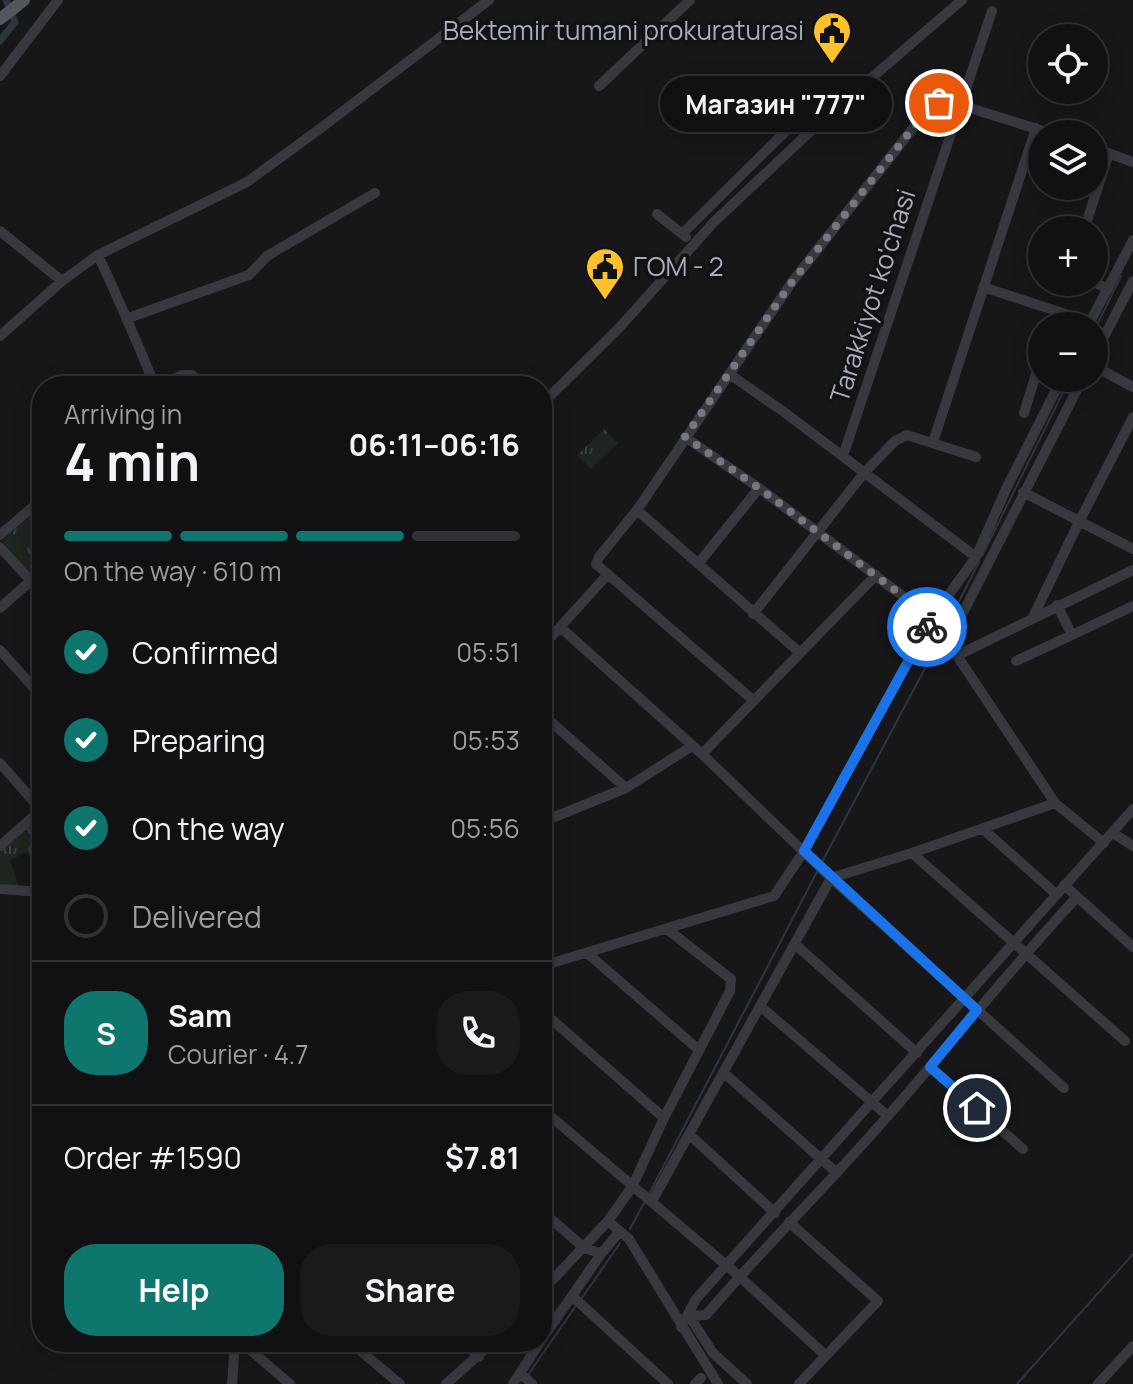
<!DOCTYPE html>
<meta charset="utf-8">
<style>
body{margin:0;font-family:Manrope,sans-serif;background:#1a1a1d;color:#f1f3f6;height:100vh;display:flex;flex-direction:column;font-size:30px;white-space:nowrap}
*{box-sizing:border-box;margin:0}
p{font-size:26px;color:#9c9da0}
.icon{flex:none;width:44px;height:44px;fill:none;stroke:currentColor;stroke-width:2;stroke-linecap:round;stroke-linejoin:round}
.map{position:relative;flex:1;overflow:hidden}
.drawer{position:absolute;left:32px;top:376px;width:520px;height:976px;display:flex;flex-direction:column;background:#111114;border-radius:32px;box-shadow:0 4px 20px #0003,0 0 0 2px #303134}
.drawer>*{flex:none}
.fabs{position:absolute;left:1028px;top:24px;display:grid;gap:16px}
.fabs a{display:grid;place-items:center;width:80px;height:80px;border-radius:50%;background:#111114;box-shadow:0 4px 20px #0003,0 0 0 2px #303134;font-size:40px}
.pin{position:absolute;display:grid;place-items:center;width:68px;height:68px;color:#fff;margin:-34px;border:4px solid #fff;border-radius:50%;box-shadow:0 2px 8px #0007}
.courier{position:absolute;display:grid;place-items:center;width:80px;height:80px;margin:-40px;border:6px solid #1a73e8;border-radius:50%;background:#fff;color:#222;box-shadow:0 2px 10px #0007}
.bubble{position:absolute;height:56px;border-radius:28px;background:#111114;box-shadow:0 4px 20px #0003,0 0 0 2px #303134;font-size:26px;font-weight:700;line-height:56px;text-align:center}
.overview em{font-style:normal;font-weight:700}
.overview div{display:flex;flex-direction:column-reverse}
.overview{display:flex;align-items:center;justify-content:space-between;height:136px;padding:0 32px}
h1{font-size:52px;font-weight:700;line-height:60px}
.bar{display:grid;grid-template-columns:repeat(4,1fr);gap:12px 8px;align-content:center;height:96px;padding:0 32px}
.bar i{height:10px;border-radius:6px;background:#303134}
.bar .on{background:#0f766e}
.bar p{grid-column:span 4}
.line{display:flex;align-items:center;gap:20px;padding:0 32px;border-top:2px solid #303134}
.line div{flex:1}
.round{display:grid;place-items:center;flex:none;width:84px;height:84px;border-radius:32px;background:#1a1a1d}
ol{padding:0 32px;list-style:none}
li{display:flex;align-items:center;gap:24px;height:88px}
li p{margin-inline-start:auto}
li .icon{padding:8px;border-radius:50%;background:#0f766e;color:#fff;stroke-width:4}
li:last-child{color:#9c9da0}
li i{width:44px;height:44px;border:4px solid #303134;border-radius:50%}
.button{display:flex;gap:16px;margin-top:auto;padding:16px 32px}
.button a{flex:1;height:92px;border-radius:32px;background:#0f766e;color:#fff;font-size:32px;font-weight:700;line-height:92px;text-align:center}
.button a+a{background:#1a1a1d;color:#f1f3f6}
.map>svg:first-child{display:block}
.grass{fill:url(#grass-tufts)}
.lines{fill:none;stroke-linecap:round;stroke-linejoin:round}
.stream{stroke:#2c363f;stroke-width:2}
.canal{stroke:#2c363f;stroke-width:7}
.minor{stroke:#38393f;stroke-width:10}
.major{stroke:#54565e;stroke-width:12}
.done{stroke:#757883;stroke-width:8;stroke-dasharray:0 14.4}
.route{stroke:#1a73e8;stroke-width:10}
.labels{text-anchor:middle;stroke-width:7;stroke-linejoin:round;paint-order:stroke}
.poi-label{font-size:26px;fill:#a8adbb;stroke:#121215;text-anchor:end}
.street-label{font-size:26px;fill:#a8adbb;stroke:#121215}
</style>
<div class="map">
<svg width="1133" height="1384" viewBox="0 0 1133 1384">
<defs>
<pattern id="grass-tufts" width="24" height="20" patternUnits="userSpaceOnUse" patternTransform="scale(2)"><rect width="24" height="20" fill="#1d251e"/><path d="M3 7l-1-3M5 7V3M7 7l1-3M15 17l-1-3M17 17v-4M19 17l1-3" fill="none" stroke="#3b423d"/></pattern>
</defs>
<rect width="100%" height="100%" fill="#17171a"/>
<path class="grass" d="M 604,429 L 618,443 L 591,469 L 577,455 Z
M 42,506 L 42,565 L 31,574 L 2,541 Z
M 42,815 C 42,845 38,848 10,860 L 19,887 L 0,885 L 0,852 Z"/>
<g class="lines">
<path class="stream" d="M 1094,331 L 1121,276
M 982,556 L 1070,378
M 946,627 L 979,562
M 821,864 L 940,640
M 649,1194 L 818,870
M 630,1229 L 644,1203
M 582,1298 L 620,1243
M 528,1375 L 575,1307
M 1017,1384 L 1133,1254"/>
<path class="canal" d="M 0,41 L 15,22 L 6,0"/>
<path class="minor" d="M 0,76 L 58,0
M 599,86 L 690,0
M 1094,148 L 1133,162
M 657,214 L 686,237
M 1084,230 L 1109,153
M 0,231 L 62,281
M 682,234 L 798,119 L 811,131
M 98,255 C 118,298 137,342 155,386
M 1094,282 L 1108,289
M 983,287 L 1090,322
M 128,318 L 249,275 L 267,256 L 375,193
M 1051,326 L 1056,311
M 1088,326 L 1133,240
M 0,336 L 62,281 L 98,255 L 247,182 L 321,128 L 489,0
M 1094,356 L 1133,281
M 1094,366 L 1133,387
M 729,374 L 784,412 L 976,557
M 157,386 L 182,375 L 192,375 L 203,386
M 542,404 L 619,328 L 714,222 L 818,124 L 962,0
M 1024,413 L 1042,355
M 685,437 L 759,488 L 932,618 L 1055,803 L 1104,843
M 933,442 L 1036,128
M 843,456 L 992,11
M 1023,492 L 1133,549
M 637,510 L 799,652
M 0,535 L 42,499
M 0,547 L 31,581
M 698,564 L 759,488
M 1057,605 L 1072,635 L 1133,606
M 0,608 L 42,571
M 753,614 L 864,473 L 895,441 L 907,435 L 976,457
M 1033,617 L 1079,522 L 1133,417
M 560,627 L 702,754 L 831,878 L 1064,1088
M 948,642 L 1083,378
M 542,647 L 608,574
M 0,650 L 42,697
M 958,655 L 1133,570
M 1016,661 L 1072,635
M 754,701 L 596,564 L 599,557 L 637,510 L 792,282 L 932,104 L 960,105 L 1053,134
M 542,714 L 626,788
M 702,754 L 876,575
M 0,763 L 41,810
M 542,822 L 626,788 L 692,746
M 983,829 L 1056,894
M 1113,833 L 1133,846
M 42,841 L 33,849 L 42,881
M 0,846 L 42,809
M 912,853 L 1125,1041
M 1064,885 L 1133,947
M 0,889 L 42,892
M 796,945 L 917,1053
M 587,953 L 699,1050
M 542,966 L 774,896 L 804,851 L 932,618 L 976,557 L 1006,489 L 1062,378
M 760,1006 L 888,1116
M 542,1011 L 664,1118
M 930,1067 L 1023,1149
M 723,1072 L 837,1173
M 542,1109 L 739,1276 L 825,1355
M 690,1135 L 775,1213
M 652,1201 L 831,878 L 912,853 L 1055,803
M 542,1211 L 583,1247 L 601,1254
M 608,1221 L 629,1239 L 718,1384
M 789,1222 L 878,1301 L 799,1384
M 542,1291 L 608,1221 L 632,1187 L 664,1118 L 730,991 L 731,979 L 667,929
M 572,1296 L 668,1384
M 542,1307 L 556,1319
M 689,1316 L 706,1315 C 764,1247 828,1185 886,1118 C 951,1044 1011,968 1077,897
M 689,1316 L 713,1353 L 747,1384
M 681,1327 L 696,1299 L 1133,809
M 542,1339 L 601,1254 L 620,1231
M 241,1342 L 290,1384
M 350,1342 L 400,1384
M 463,1342 L 479,1357
M 520,1373 L 532,1384
M 232,1384 L 235,1342
M 446,1384 L 493,1342
M 513,1384 L 540,1342
M 695,1384 L 701,1378
M 1098,1384 L 1133,1346"/>
<path class="major" d="M 0,19 L 24,0"/>
</g>
<g class="lines">
<path class="done" d="M 927,627 L 932,618 L 759,488 L 685,437 L 792,282 L 927,110 L 932,104 L 939,103"/>
<path class="route" d="M 927,627 L 804,851 L 977,1010 L 930,1067 L 977,1108"/>
</g>
<defs>
<symbol id="civic-pin" viewBox="-11 -11 22 30"><path d="M0 17L-7.5 6A9.5 9.5 0 1 1 7.5 6Z" fill="#ffc12a" stroke="#121215"/><path d="M-.6-6.5H3V-4.5H.6V-3L4-1V1h2V6H-6V1h2V-1L-.6-3ZM-1.2 2.5V6h2.4V2.5Z" fill="#111"/></symbol>
</defs>
<g fill-rule="evenodd">
<use href="#civic-pin" x="810" y="9" width="44" height="60"/>
<use href="#civic-pin" x="583" y="245" width="44" height="60"/>
</g>
<g class="labels">
<g class="poi-label">
<text x="804" y="40">Bektemir tumani prokuraturasi</text>
<text x="633" y="276" text-anchor="start">ГОМ - 2</text>
</g>
<g class="street-label">
<text transform="translate(873 296) rotate(-72)" y="9">Tarakkiyot ko'chasi</text>
</g>
</g>
</svg>
<div class="fabs">
<a><svg class="icon" aria-label="locate" viewBox="0 0 24 24"><circle cx="12" cy="12" r="6"/><path d="M12 2v4M12 18v4M2 12h4M18 12h4"/></svg></a>
<a><svg class="icon" aria-label="layers" viewBox="0 0 24 24"><path d="M12 4l9 5-9 5-9-5zM3 14l9 5 9-5"/></svg></a>
<a>+</a>
<a>−</a>
</div>
<div class="pin" style="left:939px;top:103px;background:#ea580c"><svg class="icon" aria-label="bag" viewBox="0 0 24 24"><path d="M5 8h14l-1 12H6zM9 8a3 3 0 0 1 6 0"/></svg></div>
<div class="pin" style="left:977px;top:1108px;background:#1f2937"><svg class="icon" aria-label="home" viewBox="0 0 24 24"><path d="M3 11l9-7 9 7M6 9v11h12V9"/></svg></div>
<div class="courier" style="left:927px;top:627px"><svg class="icon" aria-label="bike" viewBox="0 0 24 24"><circle cx="6" cy="16" r="4"/><circle cx="18" cy="16" r="4"/><path d="M6 16l4-8h5l3 8M10 8l3 8H6M13 5h3"/></svg></div>
<div class="bubble" style="left:660px;top:76px;width:232px">Магазин &quot;777&quot;</div>
<section class="drawer">
<div class="overview"><div><h1>4 min</h1><p>Arriving in</p></div><em>06:11–06:16</em></div>
<div class="bar"><i class="on"></i><i class="on"></i><i class="on"></i><i></i><p>On the way · 610 m</p></div>
<ol>
<li><svg class="icon" aria-label="check" viewBox="0 0 24 24"><path d="M5 12l5 5 9-10"/></svg>Confirmed<p>05:51</p></li>
<li><svg class="icon" aria-label="check" viewBox="0 0 24 24"><path d="M5 12l5 5 9-10"/></svg>Preparing<p>05:53</p></li>
<li><svg class="icon" aria-label="check" viewBox="0 0 24 24"><path d="M5 12l5 5 9-10"/></svg>On the way<p>05:56</p></li>
<li><i></i>Delivered</li>
</ol>
<div class="line" style="height:144px"><b class="round" style="background:#0f766e;color:#fff">S</b><div><b>Sam</b><p>Courier · 4.7</p></div><a class="round"><svg class="icon" aria-label="phone" viewBox="0 0 24 24"><path d="M5 4h4l2 5-3 2q2 4 5 5l2-3 5 2v4C11 20 4 13 5 4z"/></svg></a></div>
<div class="line" style="height:104px"><div>Order #1590</div><b>$7.81</b></div>
<div class="button"><a>Help</a><a>Share</a></div>
</section>
</div>
